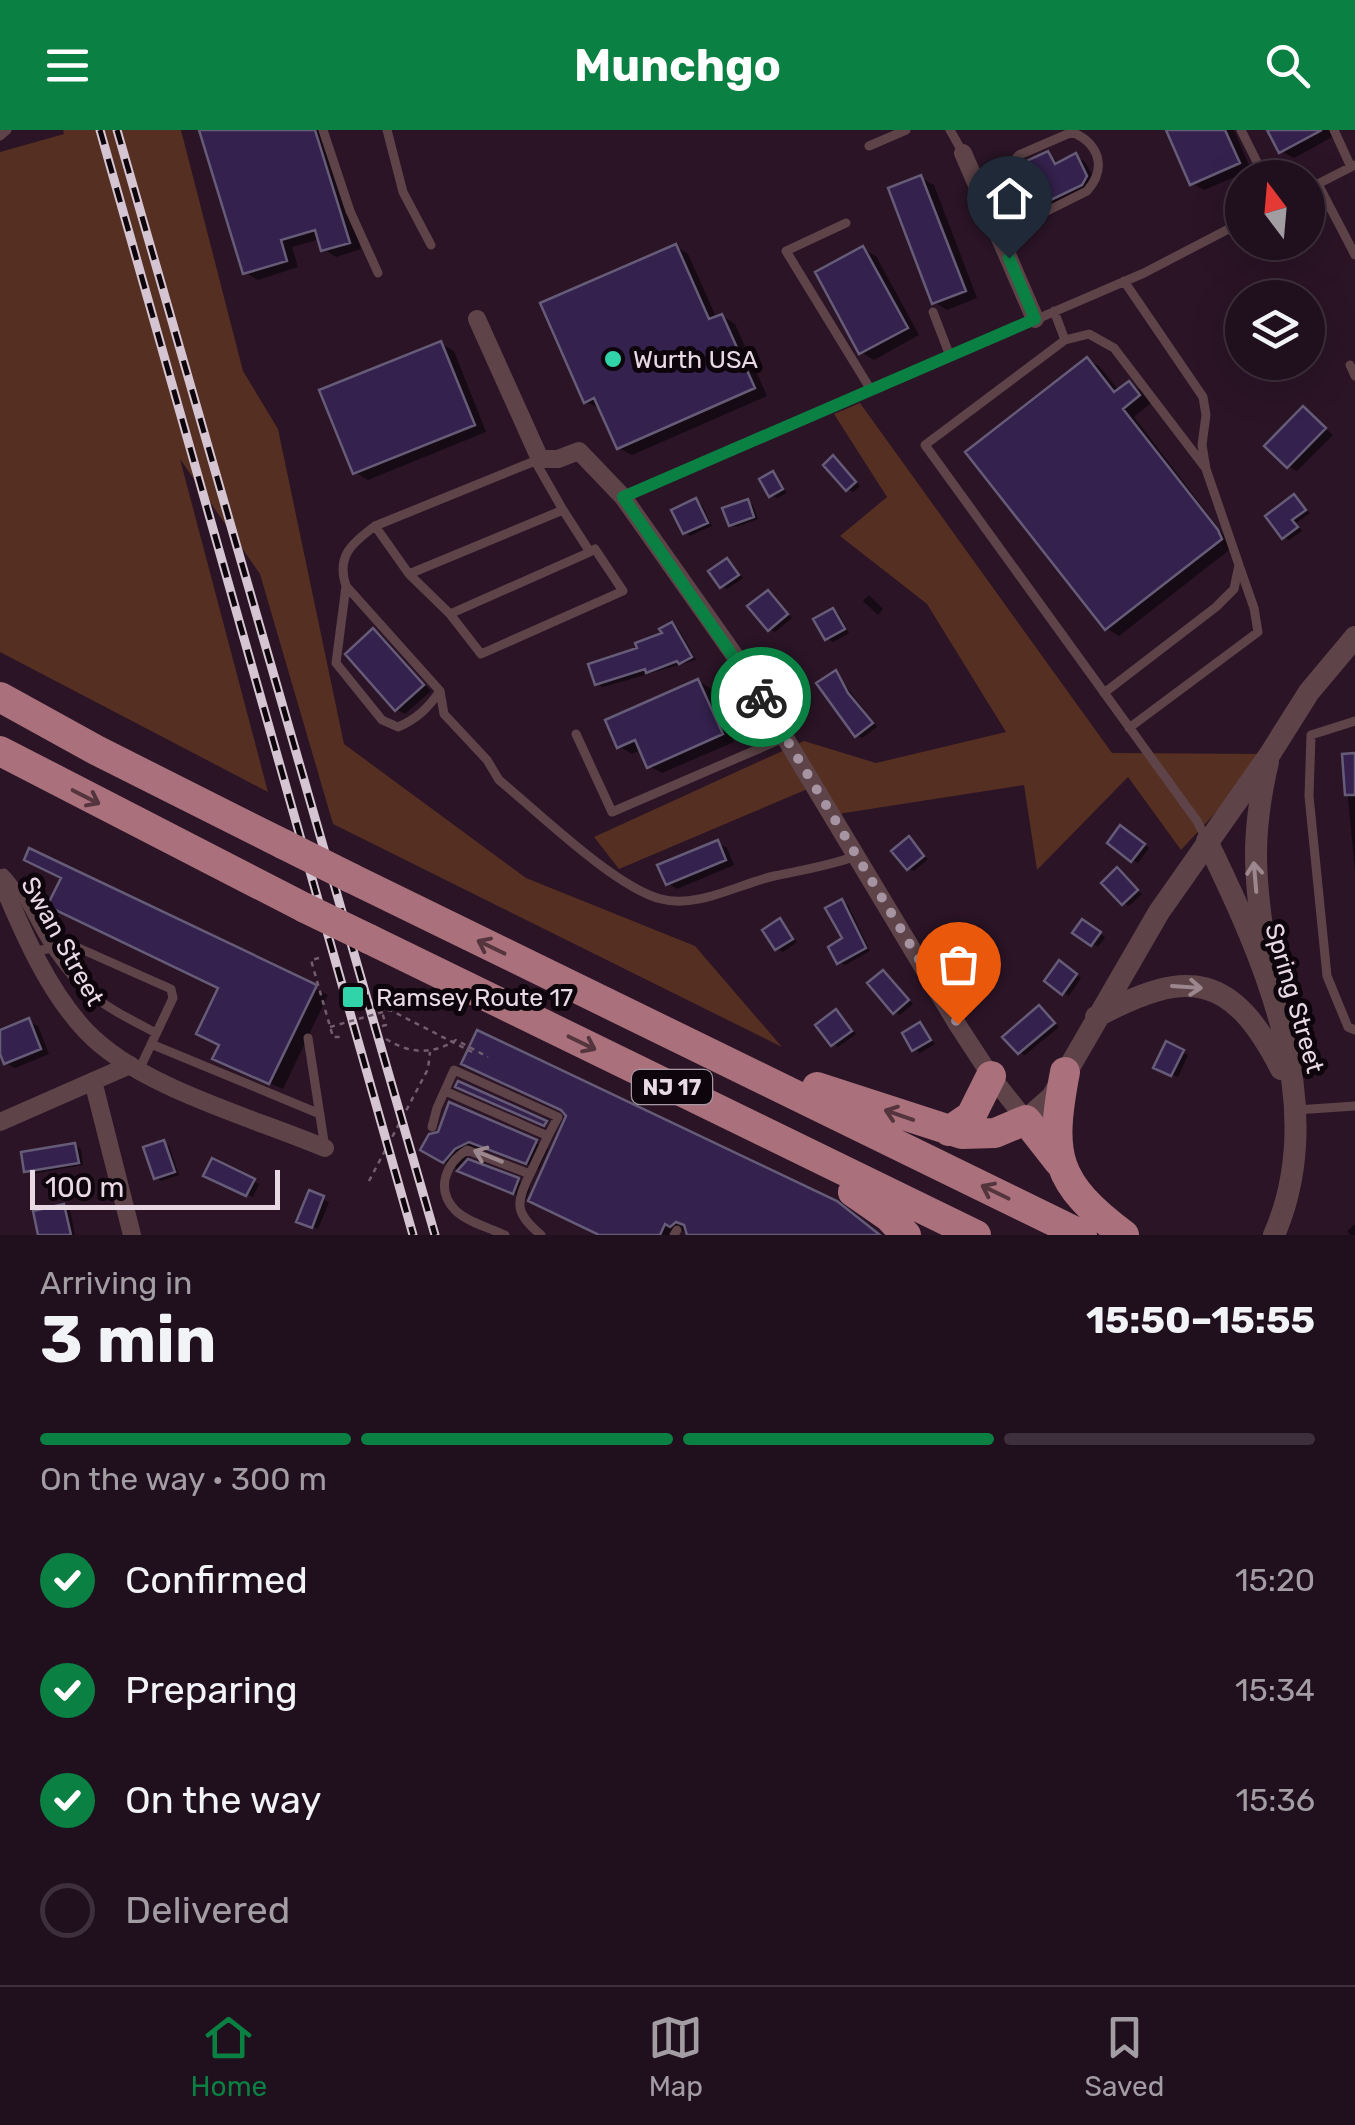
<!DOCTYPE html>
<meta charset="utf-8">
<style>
body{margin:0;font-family:Rubik,sans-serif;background:#281825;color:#f1f3f6;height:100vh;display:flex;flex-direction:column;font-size:38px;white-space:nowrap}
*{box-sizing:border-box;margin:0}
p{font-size:32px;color:#a29ca3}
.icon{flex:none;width:55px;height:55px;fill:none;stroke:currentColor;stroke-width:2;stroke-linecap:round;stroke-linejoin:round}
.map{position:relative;height:1105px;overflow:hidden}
.panel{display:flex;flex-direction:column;background:#200f1c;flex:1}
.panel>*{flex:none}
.needle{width:65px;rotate:344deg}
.tools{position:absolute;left:1225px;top:30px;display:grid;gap:20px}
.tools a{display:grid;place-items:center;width:100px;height:100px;border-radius:50%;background:#200f1c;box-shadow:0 10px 40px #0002,0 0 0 2px #3d2f3b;font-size:50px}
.scale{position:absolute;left:30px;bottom:25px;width:250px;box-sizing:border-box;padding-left:10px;border:5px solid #e9d9e5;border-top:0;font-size:28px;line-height:35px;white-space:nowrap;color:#e9d9e5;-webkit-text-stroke:8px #0d050b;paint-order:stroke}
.pin{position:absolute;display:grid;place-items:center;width:85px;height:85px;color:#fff;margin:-102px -42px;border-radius:50% 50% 50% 0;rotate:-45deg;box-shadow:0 0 10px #0007}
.pin .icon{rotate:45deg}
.courier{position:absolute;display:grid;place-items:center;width:100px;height:100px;margin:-50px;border:8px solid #0b8043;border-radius:50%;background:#fff;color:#222;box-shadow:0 2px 12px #0007}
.summary em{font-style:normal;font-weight:700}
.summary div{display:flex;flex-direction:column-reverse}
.summary{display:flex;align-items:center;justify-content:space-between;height:170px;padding:0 40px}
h1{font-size:65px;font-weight:700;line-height:75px}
.bar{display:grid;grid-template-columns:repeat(4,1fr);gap:15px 10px;align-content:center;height:120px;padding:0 40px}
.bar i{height:12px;border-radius:8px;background:#3d2f3b}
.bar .on{background:#0b8043}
.bar p{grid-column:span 4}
ol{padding:0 40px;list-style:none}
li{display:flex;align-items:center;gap:30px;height:110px}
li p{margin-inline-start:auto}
li .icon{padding:10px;border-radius:50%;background:#0b8043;color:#fff;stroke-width:4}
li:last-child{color:#a29ca3}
li i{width:55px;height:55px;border:5px solid #3d2f3b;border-radius:50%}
header{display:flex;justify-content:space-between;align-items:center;height:130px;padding:0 40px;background:#0b8043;color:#fff;font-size:45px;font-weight:700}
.tab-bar{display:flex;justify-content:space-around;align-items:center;height:140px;border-top:2px solid #3d2f3b;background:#200f1c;font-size:28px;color:#a29ca3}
.tab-bar a{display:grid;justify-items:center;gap:5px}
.tab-bar .on{color:#0b8043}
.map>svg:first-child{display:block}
.green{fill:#552f21}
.shadow{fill:#0007}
.building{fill:#34214d;stroke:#665c78;stroke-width:2.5}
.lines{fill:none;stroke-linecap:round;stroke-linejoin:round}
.path{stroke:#725e6e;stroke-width:2.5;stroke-dasharray:5 5;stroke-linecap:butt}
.service{stroke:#5e4448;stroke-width:9}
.minor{stroke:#5e4448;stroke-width:18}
.tertiary{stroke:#5e4448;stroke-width:22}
.trunk{stroke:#aa707b;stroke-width:30}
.rail-casing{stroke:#d5c4d1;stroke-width:9}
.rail{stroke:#0d050b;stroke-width:5;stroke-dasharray:15;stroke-linecap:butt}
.path-bridge{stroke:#725e6e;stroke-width:2.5;stroke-dasharray:5 5;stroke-linecap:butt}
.trunk-bridge{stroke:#aa707b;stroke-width:30}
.oneway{stroke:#54353d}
.oneway2{stroke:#9d878f}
.done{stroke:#a694a2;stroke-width:10;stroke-dasharray:0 18}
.route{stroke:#0b8043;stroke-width:12}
.poi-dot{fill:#31d4a9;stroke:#0d050b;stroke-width:4}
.labels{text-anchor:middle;stroke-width:10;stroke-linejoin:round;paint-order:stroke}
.shield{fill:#0d050b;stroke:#a799a4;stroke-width:2.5}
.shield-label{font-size:22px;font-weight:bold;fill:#e9d9e5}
.poi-label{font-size:25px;fill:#e9d9e5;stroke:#0d050b;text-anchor:start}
.street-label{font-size:25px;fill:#e9d9e5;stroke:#0d050b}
</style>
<header><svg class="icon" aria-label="menu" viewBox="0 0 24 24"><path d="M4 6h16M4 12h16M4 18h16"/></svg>Munchgo<svg class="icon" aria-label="search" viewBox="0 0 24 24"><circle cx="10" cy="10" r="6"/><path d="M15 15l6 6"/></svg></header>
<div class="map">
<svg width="1355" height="1105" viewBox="0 0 1355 1105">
<rect width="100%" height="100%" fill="#2a1426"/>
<path class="green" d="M 63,0 L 181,0 L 243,241 L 278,299 L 344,614 L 526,748 L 695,816 L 782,917 L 333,694 L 260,444 L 180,329 L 268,662 L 0,522 L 0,22 L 64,4 Z
M 860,273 L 1112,623 L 1270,624 L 1181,720 L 1128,647 L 1037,740 L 1024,655 L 825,686 L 810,658 L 619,739 L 594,707 L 804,611 L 876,633 L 1006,602 L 927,474 L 840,406 L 887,367 L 834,284 Z"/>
<path class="shadow" d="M 202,0 L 325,0 L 361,119 L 336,127 L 323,119 L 320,109 L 292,117 L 298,137 L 258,150 L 245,142 Z
M 1169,0 L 1234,0 L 1251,40 L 1204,60 L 1192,53 Z
M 1270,0 L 1334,0 L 1336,5 L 1294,28 L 1281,21 Z
M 1048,24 L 1060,34 L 1076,26 L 1085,32 L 1096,52 L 1042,84 L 1032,78 L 1032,42 Z
M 921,48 L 934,55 L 977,168 L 947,180 L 934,172 Z
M 675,116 L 688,124 L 717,189 L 722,186 L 735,194 L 767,266 L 632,325 L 619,318 L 601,278 L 585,272 Z
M 863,119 L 876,126 L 919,205 L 874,230 L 861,222 Z
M 441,214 L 454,221 L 486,302 L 368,350 L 355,342 Z
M 1088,230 L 1100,237 L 1119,261 L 1129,254 L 1142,261 L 1151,273 L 1134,287 L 1233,417 L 1119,506 L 1106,498 Z
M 1303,279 L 1333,305 L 1297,341 L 1288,336 Z
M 833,328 L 860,356 L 853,362 L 848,359 Z
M 773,344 L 787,363 L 777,368 L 771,365 Z
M 1294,367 L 1310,383 L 1296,393 L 1302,401 L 1289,410 L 1284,407 Z
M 696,371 L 702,375 L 712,396 L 690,406 L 685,402 Z
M 748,372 L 753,375 L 758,389 L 736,397 L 731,394 Z
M 727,430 L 743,448 L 727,459 L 721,456 Z
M 768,463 L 792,488 L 775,502 L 769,499 Z
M 869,465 L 883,479 L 878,485 L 863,471 Z
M 833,481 L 839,484 L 849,503 L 833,512 L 827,508 Z
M 672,495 L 678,498 L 696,530 L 603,557 L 597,554 L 665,504 Z
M 373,501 L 382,506 L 431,561 L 405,584 L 396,579 Z
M 836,543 L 877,597 L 862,608 L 856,605 Z
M 698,551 L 711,559 L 734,612 L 662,643 L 649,636 L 642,619 L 632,624 L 619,616 Z
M 1355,626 L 1355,741 L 1344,627 Z
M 1126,702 L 1149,718 L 1138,733 L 1133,730 Z
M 909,709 L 928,729 L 914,741 L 908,738 Z
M 717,713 L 727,718 L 734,735 L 677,759 L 668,753 Z
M 31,721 L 328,865 L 283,959 L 228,935 L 222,915 L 221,858 Z
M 1118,740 L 1142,764 L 1129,776 L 1124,773 Z
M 842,772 L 848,775 L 870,821 L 845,835 L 839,832 L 845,809 Z
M 780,791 L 797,812 L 783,822 L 777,818 Z
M 1083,792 L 1105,807 L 1098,817 L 1076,802 Z
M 1059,834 L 1081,848 L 1069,866 L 1047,851 Z
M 883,843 L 913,874 L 900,885 L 894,882 Z
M 837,882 L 856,904 L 838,917 L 833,914 Z
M 1045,882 L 1059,897 L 1025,925 L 1019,922 Z
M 28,891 L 38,896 L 49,924 L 15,938 L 6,933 L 0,918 L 0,902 Z
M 920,895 L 935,914 L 920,923 L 914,919 Z
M 1167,915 L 1188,925 L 1178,947 L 1156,937 Z
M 471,963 L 561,1002 L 850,1082 L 881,1105 L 691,1105 L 678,1099 L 675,1105 L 602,1105 L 561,1002 Z
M 450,975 L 548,1019 L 539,1039 L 483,1018 L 468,1025 L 457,1039 L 423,1019 L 440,1004 Z
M 164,1013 L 169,1016 L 179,1045 L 161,1051 L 156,1047 Z
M 75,1015 L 81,1019 L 83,1035 L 32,1044 L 26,1040 Z
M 213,1032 L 259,1054 L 253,1067 L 207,1045 Z
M 473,1047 L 518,1051 L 530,1058 L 526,1069 Z
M 310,1064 L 329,1072 L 318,1099 L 305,1094 Z
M 64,1077 L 70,1080 L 75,1105 L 42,1105 Z
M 1355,1094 L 1355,1105 L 1350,1105 L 1347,1101 Z"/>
<path class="building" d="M 199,0 L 315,0 L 350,113 L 321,121 L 315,100 L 281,110 L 287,131 L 243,144 Z
M 1166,0 L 1225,0 L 1240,33 L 1190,55 Z
M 1267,0 L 1322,0 L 1279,23 Z
M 1048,21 L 1055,34 L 1076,23 L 1087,46 L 1082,55 L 1030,80 L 1014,49 L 1028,41 L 1024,32 Z
M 921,45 L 966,161 L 932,174 L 888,58 Z
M 676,114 L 709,189 L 722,184 L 755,258 L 617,319 L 594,268 L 584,273 L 540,173 Z
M 863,116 L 908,198 L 859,224 L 815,142 Z
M 441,211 L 475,295 L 353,344 L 319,260 Z
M 1087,227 L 1114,262 L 1129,251 L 1140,265 L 1123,279 L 1218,400 L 1222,409 L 1105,500 L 965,322 Z
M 1303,276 L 1326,298 L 1287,338 L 1264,316 Z
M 833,325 L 856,352 L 846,361 L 823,335 Z
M 773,341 L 783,359 L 769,367 L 759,349 Z
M 1294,364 L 1306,380 L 1292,390 L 1298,397 L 1282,409 L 1265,386 Z
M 696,368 L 708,393 L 683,404 L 671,380 Z
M 748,369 L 754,387 L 729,396 L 722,378 Z
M 727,428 L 739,445 L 720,458 L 708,441 Z
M 768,460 L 788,484 L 768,501 L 747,476 Z
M 833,478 L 845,499 L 825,510 L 813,489 Z
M 672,492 L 692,527 L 679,534 L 677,531 L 646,543 L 645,539 L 595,555 L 588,534 L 637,518 L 635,513 L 662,503 L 659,499 Z
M 373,498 L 424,555 L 395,581 L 345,524 Z
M 836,540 L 848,563 L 873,593 L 855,607 L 816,553 Z
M 698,549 L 723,604 L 647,638 L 635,610 L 617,618 L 605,590 Z
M 1355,623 L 1355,665 L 1345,665 L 1342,624 Z
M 1120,695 L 1145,714 L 1131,732 L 1107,713 Z
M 909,706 L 924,726 L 907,740 L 891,721 Z
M 718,710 L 726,730 L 666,755 L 657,735 Z
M 29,718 L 317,855 L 269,954 L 212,929 L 219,915 L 196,904 L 218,858 L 47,776 L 61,748 L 24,730 Z
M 1117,737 L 1138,760 L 1122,775 L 1101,753 Z
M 842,769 L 866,818 L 837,834 L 828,817 L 842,808 L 825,778 Z
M 780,788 L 793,809 L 775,820 L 762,800 Z
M 1082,789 L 1101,802 L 1091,816 L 1072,803 Z
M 1059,830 L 1077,844 L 1062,865 L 1044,851 Z
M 883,840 L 909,870 L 893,884 L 867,853 Z
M 1039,875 L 1055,893 L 1018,924 L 1002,907 Z
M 836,879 L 852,901 L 831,916 L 815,895 Z
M 29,888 L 41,919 L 4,934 L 0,924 L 0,900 Z
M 920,892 L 931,910 L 912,921 L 902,903 Z
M 477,900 L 837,1071 L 880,1105 L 687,1105 L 684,1095 L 676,1092 L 670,1097 L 665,1094 L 660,1105 L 599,1105 L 528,1071 L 566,986 L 561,980 L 461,934 Z
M 1166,911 L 1184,920 L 1171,946 L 1153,938 Z
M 458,951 L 547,991 L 544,996 L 455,957 Z
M 449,972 L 537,1010 L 526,1034 L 469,1012 L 455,1019 L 443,1033 L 420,1020 L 429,1004 L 438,1002 Z
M 164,1010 L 175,1042 L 154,1049 L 143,1017 Z
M 75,1013 L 79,1033 L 24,1042 L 21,1022 Z
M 212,1028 L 255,1049 L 246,1066 L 203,1046 Z
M 468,1029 L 519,1048 L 513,1064 L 457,1041 Z
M 309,1060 L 324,1066 L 312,1098 L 296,1092 Z
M 64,1074 L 71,1105 L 38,1105 L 33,1081 Z"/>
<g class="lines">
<path class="path" d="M 319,828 L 311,830 L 333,907 L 342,907
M 382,896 L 386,895 L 382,882
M 386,909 C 410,924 432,925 456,910 L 488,927
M 369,1051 L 428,939 L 430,922"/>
<path class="service" d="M 323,0 L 350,81 L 378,143
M 387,0 L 403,62 L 431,115
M 950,0 L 963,23
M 1241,0 L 1265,48
M 1334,0 L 1351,37
M 0,6 L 7,0
M 869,16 L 906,0
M 1318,54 L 1355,125
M 978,57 L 1006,40 L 1019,25 L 1072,2 C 1098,13 1108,37 1087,61 L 1031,89 L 996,98
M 1308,59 L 1355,35
M 846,93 L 786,121 L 871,260
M 1054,181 L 1065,210 L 925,315 L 1197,691 L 1207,711
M 933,182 L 950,226
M 1065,210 L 1089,204 L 1114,218 L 1204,336
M 1350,235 L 1355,246
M 535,331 L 563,380 L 409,444 L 375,396 L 535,331 L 540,329
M 623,367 L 1144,143 L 1242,92
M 375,396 C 352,413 336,426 346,456 L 440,561 L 444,584 L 487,630 L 499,650 C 538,682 616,758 661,769 C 696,779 739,754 774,746 C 802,740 829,736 856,726
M 409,444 L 450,484 L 590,422 L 563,380
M 346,456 L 336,533 L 382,590 L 398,597 C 417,589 428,578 440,561
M 450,484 L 481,524 L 623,461 L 595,419 L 590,422
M 1104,563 L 1216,477 L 1234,459 L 1239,435 L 1206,339 L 1202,315 L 1206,285 L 1203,267 L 1124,151
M 1129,598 L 1258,502 L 1254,478 L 1240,438
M 576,604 L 612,682 L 786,607
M 1311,605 L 1309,666 L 1327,846 L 1348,897 L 1355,900
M 1311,605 L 1355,591
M 4,743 C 23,762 34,792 49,815 C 82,866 105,876 156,903
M 35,821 L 72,815 L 171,859 L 173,868 L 139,940
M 308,908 L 325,1018
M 151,914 L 320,984
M 445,961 L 548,1006 L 530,1044
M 1296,980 L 1355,976
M 432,997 L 437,978 L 454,940 L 558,987 L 548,1006
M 505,1105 C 490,1098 467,1092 455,1080 C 435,1059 446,1033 467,1020 L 530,1044 C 515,1074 515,1083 541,1105
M 674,1105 L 677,1100"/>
<path class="minor" d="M 963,23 L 1035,189
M 477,189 L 540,329 L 558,329 L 579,321 L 623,367 L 742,536 L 957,894 L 991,946 L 1026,990
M 0,748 C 22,800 47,860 86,901 C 140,958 252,987 325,1018
M 93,951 L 132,1105
M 0,992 L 130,935"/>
<path class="tertiary" d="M 1207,711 C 1264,829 1331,975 1274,1105
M 1265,818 C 1254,746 1251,704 1268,632
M 1096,887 C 1188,837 1232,843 1281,939
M 1026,990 L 1052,967 L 1159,782 L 1270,624 L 1309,562 L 1355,507"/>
<path class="trunk" d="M 0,567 L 96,620 L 283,714
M 0,621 L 305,778
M 351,748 L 1082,1105
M 369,809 L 976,1105
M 1065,942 C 1049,1026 1054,1052 1124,1105
M 817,957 L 962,1004 L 995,1003 L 1026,990 L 1059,1032
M 949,1001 L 971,986 L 991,946
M 853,1062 L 889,1087 L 906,1105"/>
<defs>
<path id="rail" d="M 100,0 L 413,1105
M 117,0 L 435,1105"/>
</defs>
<use href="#rail" class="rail-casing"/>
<use href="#rail" class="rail"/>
<path class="path-bridge" d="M 330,897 L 390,880 L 472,922"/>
<path class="trunk-bridge" d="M 283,714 L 351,748
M 305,778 L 369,809"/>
</g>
<defs><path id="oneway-shaft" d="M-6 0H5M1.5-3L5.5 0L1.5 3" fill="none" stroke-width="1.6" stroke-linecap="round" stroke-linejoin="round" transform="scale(2.5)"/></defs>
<g class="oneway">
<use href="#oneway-shaft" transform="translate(86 667) rotate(27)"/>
<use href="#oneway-shaft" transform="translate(491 817) rotate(-154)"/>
<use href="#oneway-shaft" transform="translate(582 913) rotate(26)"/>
<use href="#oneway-shaft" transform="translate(899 985) rotate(-161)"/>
<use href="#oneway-shaft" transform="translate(995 1062) rotate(-154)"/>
</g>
<g class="oneway2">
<use href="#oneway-shaft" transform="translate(1255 747) rotate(-95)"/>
<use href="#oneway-shaft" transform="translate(1187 857) rotate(4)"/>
<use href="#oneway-shaft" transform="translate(488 1026) rotate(-158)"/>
</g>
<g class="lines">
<path class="done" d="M 761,567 L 958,894"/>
<path class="route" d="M 761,567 L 623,367 L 1035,189 L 1009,128"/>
</g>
<g class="poi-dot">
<circle cx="613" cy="229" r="10"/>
<rect x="341" y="855" width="24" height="24" rx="5"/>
</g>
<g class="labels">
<rect class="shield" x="632" y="940" width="80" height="34" rx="8"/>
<g class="shield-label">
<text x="672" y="965">NJ 17</text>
</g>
<g class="poi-label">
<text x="633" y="238">Wurth USA</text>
<text x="376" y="876">Ramsey Route 17</text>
</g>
<g class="street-label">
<text transform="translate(63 811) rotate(61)" y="9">Swan Street</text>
<text transform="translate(1295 868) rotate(74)" y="9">Spring Street</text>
</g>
</g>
</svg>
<div class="tools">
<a><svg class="needle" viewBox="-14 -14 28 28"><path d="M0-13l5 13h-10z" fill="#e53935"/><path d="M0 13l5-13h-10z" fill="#a29ca3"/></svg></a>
<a><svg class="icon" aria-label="layers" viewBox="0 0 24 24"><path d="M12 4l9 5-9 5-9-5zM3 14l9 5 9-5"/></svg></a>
</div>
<div class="scale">100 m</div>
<div class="pin" style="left:958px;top:894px;background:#ea580c"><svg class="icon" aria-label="bag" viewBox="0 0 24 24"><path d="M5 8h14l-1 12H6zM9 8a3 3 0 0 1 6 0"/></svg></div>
<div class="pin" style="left:1009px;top:128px;background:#1f2937"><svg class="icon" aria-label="home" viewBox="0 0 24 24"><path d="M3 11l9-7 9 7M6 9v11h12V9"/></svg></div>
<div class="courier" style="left:761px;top:567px"><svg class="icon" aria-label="bike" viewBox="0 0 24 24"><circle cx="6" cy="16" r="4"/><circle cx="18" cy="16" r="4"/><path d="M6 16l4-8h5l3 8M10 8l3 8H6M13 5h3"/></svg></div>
</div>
<section class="panel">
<div class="summary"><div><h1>3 min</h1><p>Arriving in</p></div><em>15:50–15:55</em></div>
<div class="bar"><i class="on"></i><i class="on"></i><i class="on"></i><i></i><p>On the way · 300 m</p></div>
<ol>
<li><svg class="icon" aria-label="check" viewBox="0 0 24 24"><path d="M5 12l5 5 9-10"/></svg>Confirmed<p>15:20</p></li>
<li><svg class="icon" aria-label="check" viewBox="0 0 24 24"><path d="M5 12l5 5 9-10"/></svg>Preparing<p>15:34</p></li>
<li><svg class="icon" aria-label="check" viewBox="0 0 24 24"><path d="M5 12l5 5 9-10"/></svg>On the way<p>15:36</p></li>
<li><i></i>Delivered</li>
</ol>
</section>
<nav class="tab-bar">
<a class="on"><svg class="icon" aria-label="home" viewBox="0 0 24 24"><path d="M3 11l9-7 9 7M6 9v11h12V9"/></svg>Home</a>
<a><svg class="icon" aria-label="map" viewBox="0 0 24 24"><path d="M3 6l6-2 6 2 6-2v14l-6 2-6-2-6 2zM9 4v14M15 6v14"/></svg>Map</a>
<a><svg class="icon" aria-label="saved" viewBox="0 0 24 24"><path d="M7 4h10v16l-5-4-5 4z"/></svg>Saved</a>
</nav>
